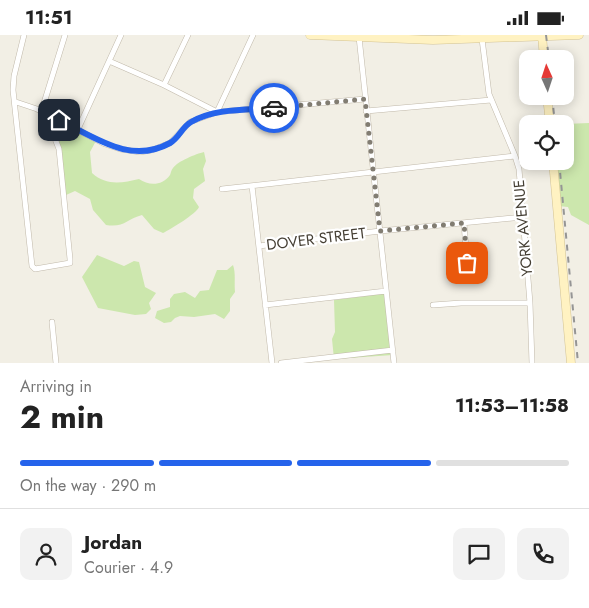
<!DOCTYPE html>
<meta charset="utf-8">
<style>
body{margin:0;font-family:Jost,sans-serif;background:#f2f2f2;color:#222;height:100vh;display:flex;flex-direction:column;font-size:19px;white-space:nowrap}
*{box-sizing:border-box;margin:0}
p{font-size:16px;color:#767676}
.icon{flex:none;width:28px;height:28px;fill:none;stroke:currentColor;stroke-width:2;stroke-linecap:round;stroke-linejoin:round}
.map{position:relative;height:328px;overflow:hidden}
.panel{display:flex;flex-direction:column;background:#fff;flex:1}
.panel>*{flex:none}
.needle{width:32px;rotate:357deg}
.buttons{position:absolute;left:519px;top:15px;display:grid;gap:10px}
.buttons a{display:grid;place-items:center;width:55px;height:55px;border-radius:10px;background:#fff;box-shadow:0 2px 12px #0003;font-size:25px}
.pin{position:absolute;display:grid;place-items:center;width:42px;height:42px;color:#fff;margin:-21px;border-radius:10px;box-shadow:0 2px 8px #0006}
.courier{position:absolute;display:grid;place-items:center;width:50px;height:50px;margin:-25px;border:4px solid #2563eb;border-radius:50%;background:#fff;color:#222;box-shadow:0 1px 6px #0007}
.overview em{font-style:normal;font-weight:700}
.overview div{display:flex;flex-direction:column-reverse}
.overview{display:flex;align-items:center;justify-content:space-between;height:85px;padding:0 20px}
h1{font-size:32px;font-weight:700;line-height:38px}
.bar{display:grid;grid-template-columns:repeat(4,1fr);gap:8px 5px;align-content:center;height:60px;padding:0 20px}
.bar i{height:6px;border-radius:4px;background:#e0e0e0}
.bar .on{background:#2563eb}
.bar p{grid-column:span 4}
.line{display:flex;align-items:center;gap:12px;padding:0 20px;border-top:1px solid #e0e0e0}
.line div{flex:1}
.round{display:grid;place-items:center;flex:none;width:52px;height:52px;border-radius:10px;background:#f2f2f2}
.status{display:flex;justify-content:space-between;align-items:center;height:35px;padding:0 25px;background:#fff;direction:ltr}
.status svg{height:14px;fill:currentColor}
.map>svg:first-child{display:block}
.green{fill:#cce7ad}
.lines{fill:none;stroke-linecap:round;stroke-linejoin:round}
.street-casing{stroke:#c1b9aa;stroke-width:6}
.secondary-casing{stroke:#d3c394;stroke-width:9}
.street{stroke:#fff;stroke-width:5}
.secondary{stroke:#fff2c2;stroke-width:8}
.rail{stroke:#959595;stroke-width:2;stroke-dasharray:6 6;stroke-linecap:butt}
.done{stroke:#827d72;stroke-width:5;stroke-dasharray:0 9}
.route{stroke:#2563eb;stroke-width:6}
.labels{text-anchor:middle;stroke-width:4.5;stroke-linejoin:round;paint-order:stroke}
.street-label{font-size:15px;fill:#453f34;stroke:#fff}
</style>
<div class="status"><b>11:51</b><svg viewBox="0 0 49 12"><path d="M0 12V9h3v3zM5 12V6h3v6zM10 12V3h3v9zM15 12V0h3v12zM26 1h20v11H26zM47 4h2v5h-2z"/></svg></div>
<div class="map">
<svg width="589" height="328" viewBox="0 0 589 328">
<rect width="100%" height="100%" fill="#f2efe5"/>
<path class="green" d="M 59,86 L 97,104 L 90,117 L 92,138 C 106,151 122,148 139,144 C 149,151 162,151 170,140 C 171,138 171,135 173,133 C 178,126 196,119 204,117 L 206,126 L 203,134 L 205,146 L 194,154 L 193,163 L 199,172 C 196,179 171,194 163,198 L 154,194 L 142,180 C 127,184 124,193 106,190 L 93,175 L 90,164 L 75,156 L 66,160 L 63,152 L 59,113 L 52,90 Z
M 589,88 L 589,190 L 571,180 L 568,172 L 558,171 L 553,126 L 565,126 L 565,89 Z
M 97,220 L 124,231 L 134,226 L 139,227 L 145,252 L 156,258 L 149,268 L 151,274 L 146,279 L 135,280 L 98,273 L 82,242 Z
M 233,230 C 236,239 234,247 235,257 L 230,264 L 230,276 L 224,284 L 215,279 L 194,282 L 180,281 L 175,283 L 171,287 L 164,288 L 155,283 L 157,276 L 170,272 L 170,264 L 174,259 L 185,257 L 195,263 L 200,256 L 209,255 L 217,235 L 227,235 Z
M 387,258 L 393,320 L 334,324 L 332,304 L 335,297 L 334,265 Z"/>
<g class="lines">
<defs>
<path id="street" d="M 24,0 L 14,41 L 13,55 L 32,231 L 35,234 L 70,228 L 70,224 L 59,114 L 45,78 L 44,68 L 65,0
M 359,2 L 394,328
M 482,4 L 489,59 L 515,121 L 519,134 L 530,268 L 532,328
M 109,26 L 164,50 L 217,77 L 253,0
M 164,50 L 188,0
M 16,67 L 37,74 L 105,109 L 120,114 L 140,117 L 152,115 L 170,108 L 190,87 L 217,77 L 365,64
M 366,76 L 491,65
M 78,94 L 121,0
M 252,151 L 272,328
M 222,154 L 515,121
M 464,188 L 467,228
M 259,211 L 380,196 L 523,182
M 265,270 L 386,256
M 433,270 L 461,268 L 530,268
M 52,287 L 56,328
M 281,328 L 393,315"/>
<path id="secondary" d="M 310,0 L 433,5 L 579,0
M 542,0 L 544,24
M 547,61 L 550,89
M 553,126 L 571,328"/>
</defs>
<use href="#street" class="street-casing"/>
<use href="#secondary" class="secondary-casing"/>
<use href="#street" class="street"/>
<use href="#secondary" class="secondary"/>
<path class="rail" d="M 546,0 L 549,24
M 552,61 L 555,89
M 559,126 L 578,328"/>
</g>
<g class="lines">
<path class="done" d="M 274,73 L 365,64 L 380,196 L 464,188 L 467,228"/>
<path class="route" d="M 59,85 C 95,102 130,130 170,108 C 179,103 182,92 191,87 C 215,73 247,75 274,73"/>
</g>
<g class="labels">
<g class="street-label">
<text transform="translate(523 193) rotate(-95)" y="5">YORK AVENUE</text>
<text transform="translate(316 204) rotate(-7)" y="5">DOVER STREET</text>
</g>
</g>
</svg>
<div class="buttons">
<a><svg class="needle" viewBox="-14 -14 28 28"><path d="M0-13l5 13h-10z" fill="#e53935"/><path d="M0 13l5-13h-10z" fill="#767676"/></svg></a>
<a><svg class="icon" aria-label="locate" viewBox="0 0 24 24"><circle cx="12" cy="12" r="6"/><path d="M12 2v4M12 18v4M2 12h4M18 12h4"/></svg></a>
</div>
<div class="pin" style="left:467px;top:228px;background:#ea580c"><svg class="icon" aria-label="bag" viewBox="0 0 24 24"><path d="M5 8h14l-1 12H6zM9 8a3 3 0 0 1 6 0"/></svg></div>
<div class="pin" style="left:59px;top:85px;background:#1f2937"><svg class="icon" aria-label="home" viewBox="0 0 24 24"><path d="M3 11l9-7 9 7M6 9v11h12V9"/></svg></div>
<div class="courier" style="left:274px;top:73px"><svg class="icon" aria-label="car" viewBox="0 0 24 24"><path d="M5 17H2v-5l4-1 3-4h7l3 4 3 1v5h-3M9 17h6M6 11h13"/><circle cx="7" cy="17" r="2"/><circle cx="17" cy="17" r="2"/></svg></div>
</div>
<section class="panel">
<div class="overview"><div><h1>2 min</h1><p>Arriving in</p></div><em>11:53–11:58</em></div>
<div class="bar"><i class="on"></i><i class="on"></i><i class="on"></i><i></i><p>On the way · 290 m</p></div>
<div class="line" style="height:90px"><a class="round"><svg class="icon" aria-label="person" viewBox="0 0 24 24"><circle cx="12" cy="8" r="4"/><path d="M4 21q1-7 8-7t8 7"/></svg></a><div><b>Jordan</b><p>Courier · 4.9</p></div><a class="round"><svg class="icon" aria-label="chat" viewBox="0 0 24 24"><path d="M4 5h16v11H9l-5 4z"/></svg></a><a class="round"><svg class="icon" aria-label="phone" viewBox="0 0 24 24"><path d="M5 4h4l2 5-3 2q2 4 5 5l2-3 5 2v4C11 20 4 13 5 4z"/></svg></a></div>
</section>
